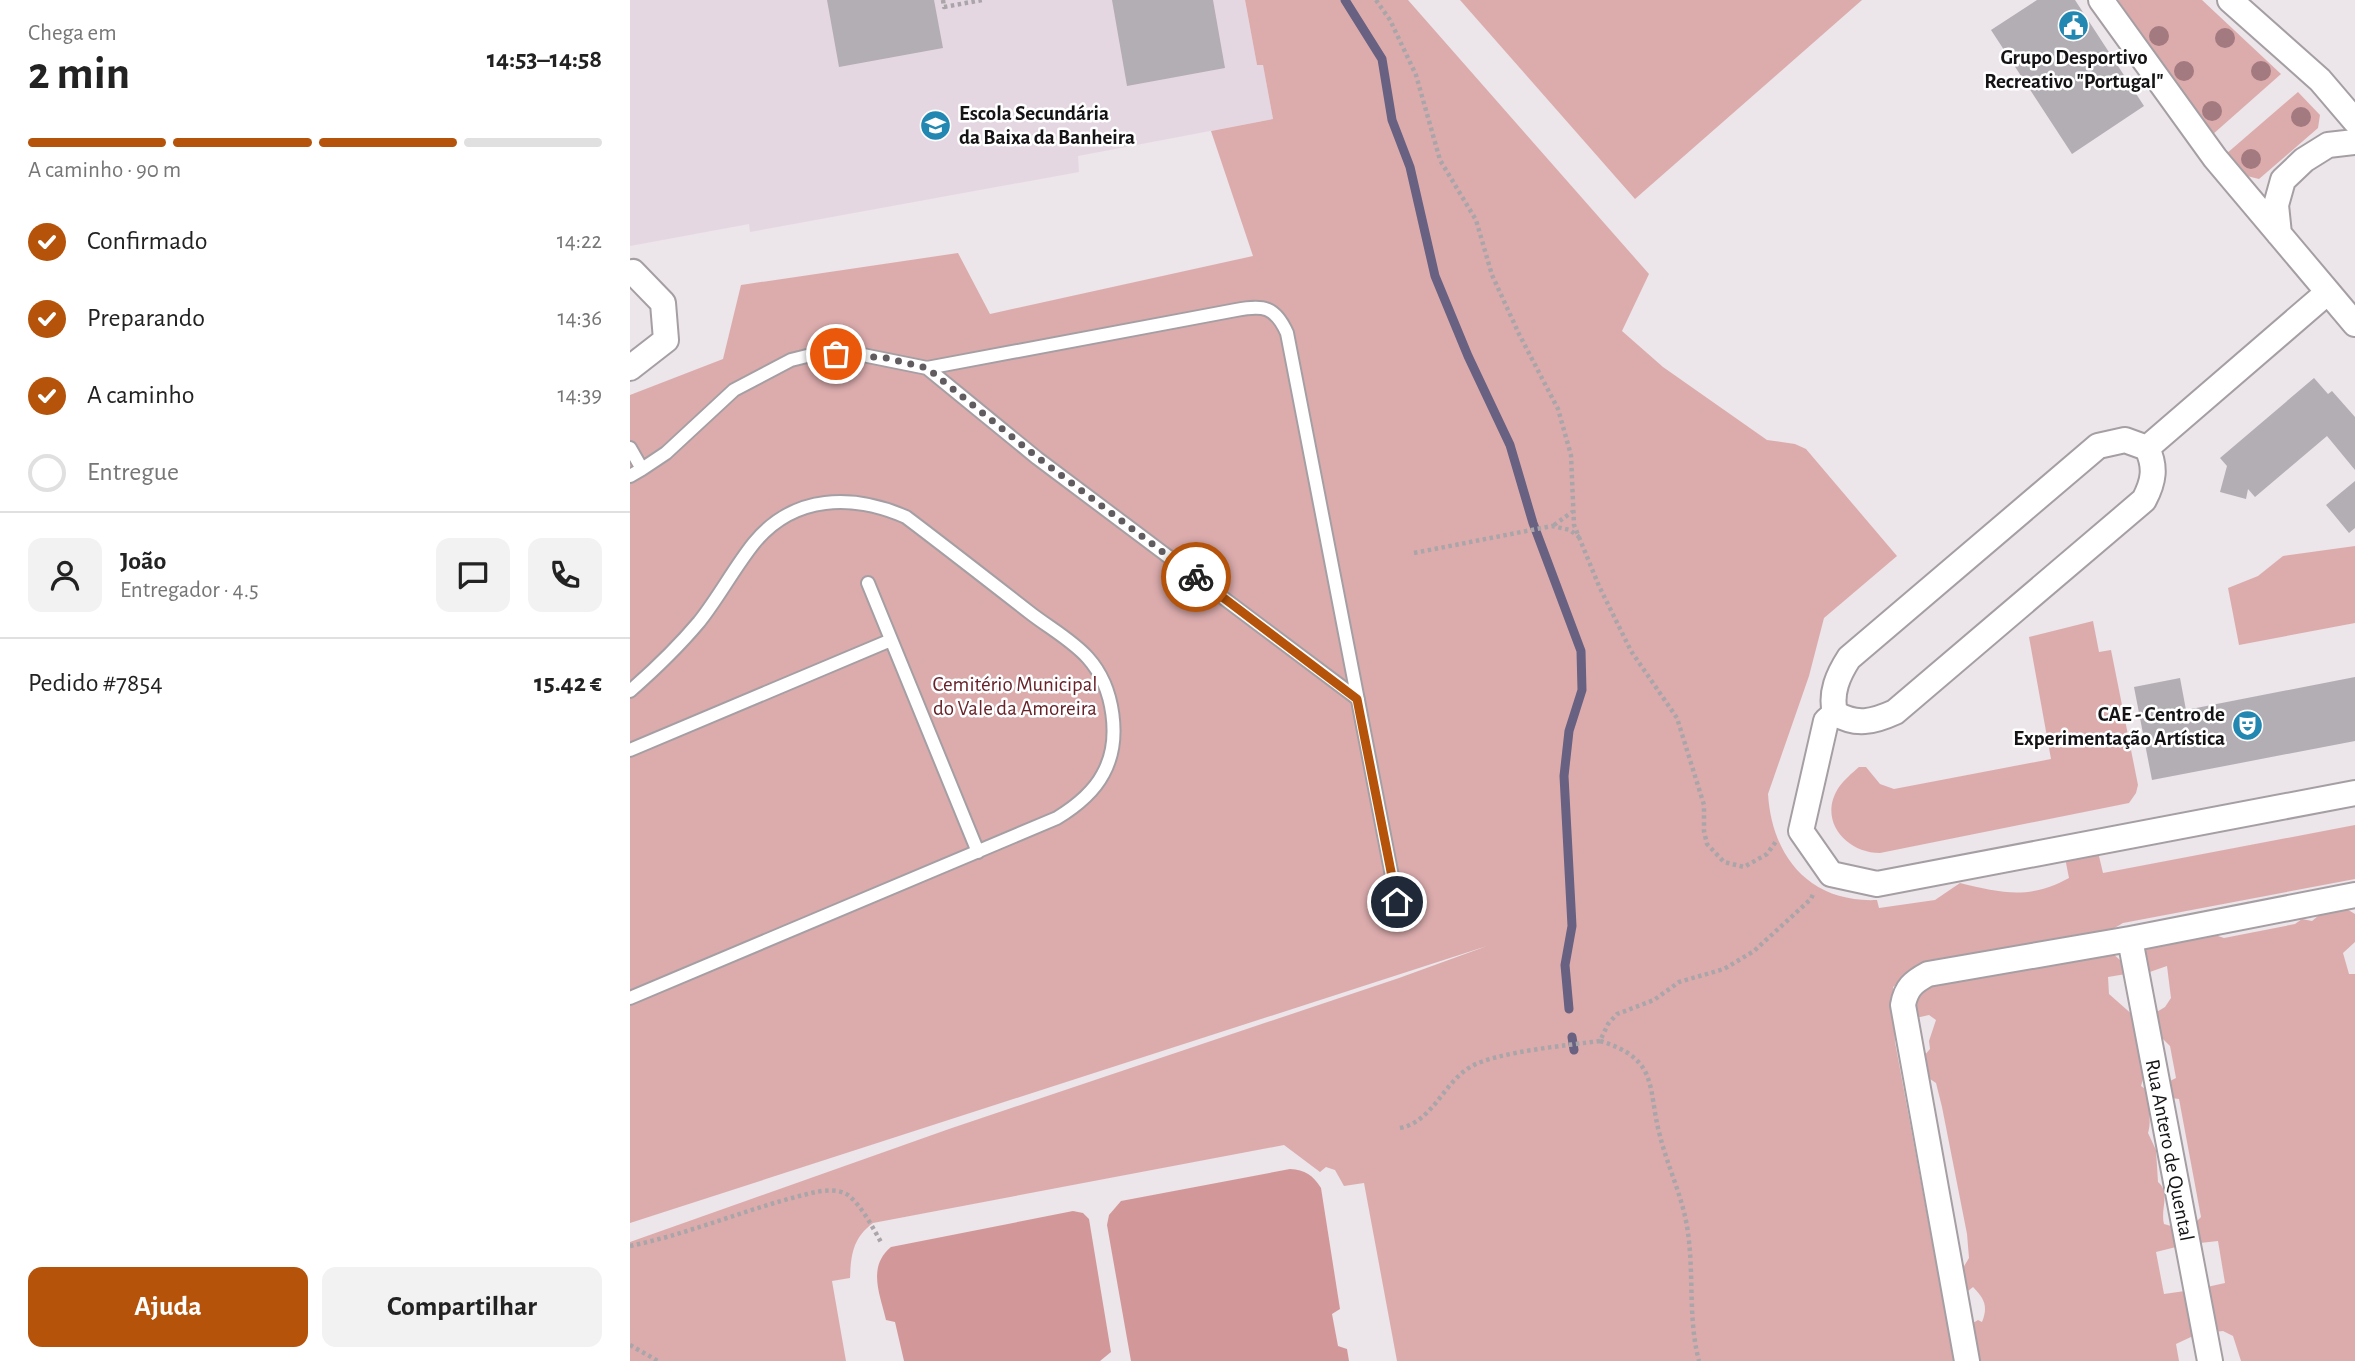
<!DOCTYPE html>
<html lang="pt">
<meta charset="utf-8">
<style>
body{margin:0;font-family:"Alegreya Sans",sans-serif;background:#f2f2f2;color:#222;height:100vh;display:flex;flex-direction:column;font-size:26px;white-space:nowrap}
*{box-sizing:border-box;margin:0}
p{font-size:23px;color:#767676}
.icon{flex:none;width:38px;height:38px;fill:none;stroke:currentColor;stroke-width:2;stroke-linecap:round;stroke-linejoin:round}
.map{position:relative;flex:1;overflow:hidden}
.details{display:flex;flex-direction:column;background:#fff;width:630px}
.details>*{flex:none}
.pin{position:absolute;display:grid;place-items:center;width:60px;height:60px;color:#fff;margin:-30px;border:4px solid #fff;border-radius:50%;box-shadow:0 2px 7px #0007}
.courier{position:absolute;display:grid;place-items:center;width:70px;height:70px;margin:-35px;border:5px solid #b45309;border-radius:50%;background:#fff;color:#222;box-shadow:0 2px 9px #0007}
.head em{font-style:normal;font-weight:700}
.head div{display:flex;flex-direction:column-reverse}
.head{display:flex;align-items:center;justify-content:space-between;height:119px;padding:0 28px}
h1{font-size:46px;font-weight:700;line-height:52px}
.bar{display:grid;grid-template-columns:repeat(4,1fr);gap:10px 7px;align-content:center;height:84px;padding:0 28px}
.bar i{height:9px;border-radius:5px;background:#e0e0e0}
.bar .active{background:#b45309}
.bar p{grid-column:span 4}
.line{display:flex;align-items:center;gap:18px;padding:0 28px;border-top:2px solid #e0e0e0}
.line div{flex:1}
.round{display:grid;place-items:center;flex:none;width:74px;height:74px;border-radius:14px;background:#f2f2f2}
ol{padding:0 28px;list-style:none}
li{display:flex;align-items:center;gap:21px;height:77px}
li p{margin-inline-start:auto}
li .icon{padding:7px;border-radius:50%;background:#b45309;color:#fff;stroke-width:4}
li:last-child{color:#767676}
li i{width:38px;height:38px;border:4px solid #e0e0e0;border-radius:50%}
.primary-button{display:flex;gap:14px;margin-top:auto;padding:14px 28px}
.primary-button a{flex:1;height:80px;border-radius:14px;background:#b45309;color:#fff;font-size:28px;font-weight:700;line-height:80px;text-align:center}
.primary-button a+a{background:#f2f2f2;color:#222}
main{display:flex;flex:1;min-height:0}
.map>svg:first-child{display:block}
.built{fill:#e5d7e1}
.green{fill:#dcacad}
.forest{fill:#d29899}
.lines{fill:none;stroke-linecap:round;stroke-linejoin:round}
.stream{stroke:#686182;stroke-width:9}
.building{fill:#b2aeb4}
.service-casing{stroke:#a59fa4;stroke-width:16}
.minor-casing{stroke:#a59fa4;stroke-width:28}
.path{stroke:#aaa5a9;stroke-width:4.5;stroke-dasharray:3.5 3.5;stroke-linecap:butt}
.service{stroke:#fff;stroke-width:12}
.minor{stroke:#fff;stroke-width:24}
.tree{fill:#a37a80}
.done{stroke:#605c60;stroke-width:7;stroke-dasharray:0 12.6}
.route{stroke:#b45309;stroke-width:9}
.labels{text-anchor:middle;stroke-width:5;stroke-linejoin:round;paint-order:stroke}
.poi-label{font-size:21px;font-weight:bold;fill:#151315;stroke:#fff}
.park-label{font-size:21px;fill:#68232a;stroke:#fff}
.street-label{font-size:21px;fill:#151315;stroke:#fff}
</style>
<main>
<section class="details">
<div class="head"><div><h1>2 min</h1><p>Chega em</p></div><em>14:53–14:58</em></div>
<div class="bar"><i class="active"></i><i class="active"></i><i class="active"></i><i></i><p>A caminho · 90 m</p></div>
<ol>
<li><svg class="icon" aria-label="check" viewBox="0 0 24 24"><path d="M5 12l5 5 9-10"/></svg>Confirmado<p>14:22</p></li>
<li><svg class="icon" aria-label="check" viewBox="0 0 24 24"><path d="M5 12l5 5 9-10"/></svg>Preparando<p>14:36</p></li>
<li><svg class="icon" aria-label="check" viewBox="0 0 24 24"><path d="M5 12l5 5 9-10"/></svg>A caminho<p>14:39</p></li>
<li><i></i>Entregue</li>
</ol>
<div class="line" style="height:126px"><a class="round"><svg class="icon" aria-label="person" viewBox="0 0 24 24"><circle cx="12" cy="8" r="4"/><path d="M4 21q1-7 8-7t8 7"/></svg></a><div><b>João</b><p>Entregador · 4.5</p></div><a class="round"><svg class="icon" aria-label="chat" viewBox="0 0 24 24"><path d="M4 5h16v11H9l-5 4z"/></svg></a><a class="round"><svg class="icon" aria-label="phone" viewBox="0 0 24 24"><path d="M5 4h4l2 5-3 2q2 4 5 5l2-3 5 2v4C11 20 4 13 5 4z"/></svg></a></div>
<div class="line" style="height:91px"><div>Pedido #7854</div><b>15.42 €</b></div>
<div class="primary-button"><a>Ajuda</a><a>Compartilhar</a></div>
</section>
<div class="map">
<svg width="1725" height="1361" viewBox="0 0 1725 1361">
<rect width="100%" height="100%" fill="#ece5ea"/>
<path class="built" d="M 0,0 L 615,0 L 627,65 L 633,65 L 643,119 L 448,156 L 449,172 L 120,232 L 119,224 L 0,246 Z"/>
<path class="green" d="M 615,0 L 778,0 L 1019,274 L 992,331 L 1033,367 L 1137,440 L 1165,444 L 1176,449 L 1267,556 L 1194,618 L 1179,676 L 1138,794 C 1142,857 1180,903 1247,900 L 1249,908 L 1305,900 L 1330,883 C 1372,893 1399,900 1439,878 L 1435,858 L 1468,852 L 1473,873 L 1725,825 L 1725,879 L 1493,923 L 1476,933 L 1420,944 L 1394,944 L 1315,958 L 1286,970 L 1263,987 L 1265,1042 L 1324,1361 L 767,1361 L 734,1183 L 714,1186 L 705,1170 L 696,1167 L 690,1172 L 654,1145 L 243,1223 C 223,1238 221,1254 220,1278 L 202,1281 L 216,1361 L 0,1361 L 0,1242 L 319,1129 L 769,978 L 857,946 L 0,1223 L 0,395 L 93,359 L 111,285 L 328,253 L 360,314 L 623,256 L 581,131 L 643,119 L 633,65 L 627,65 Z
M 830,0 L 1232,0 L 1005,199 Z
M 1488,0 L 1572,0 L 1651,74 L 1582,135 Z
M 1668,92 L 1690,115 L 1688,128 L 1629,179 L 1617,176 L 1596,154 Z
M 1725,546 L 1725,623 L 1609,645 L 1598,588 L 1628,576 L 1653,556 Z
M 1463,621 L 1469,652 L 1481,650 L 1508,785 L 1506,793 L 1499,803 L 1250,853 C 1216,853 1187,820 1209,787 C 1214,780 1222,773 1229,767 L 1236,767 L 1250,784 L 1264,789 L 1421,759 L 1399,637 Z
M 1710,905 L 1725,914 L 1725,942 L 1713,953 L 1719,974 L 1725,974 L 1725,1361 L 1611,1361 L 1603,1336 L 1593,1331 L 1584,1332 L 1577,1287 L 1595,1283 L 1588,1241 L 1570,1243 L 1566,1222 L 1571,1217 L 1549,1099 L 1541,1098 L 1538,1092 L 1540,1081 L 1546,1078 L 1540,1046 L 1528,1034 L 1525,1013 L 1535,1007 L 1541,998 L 1537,966 L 1514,974 L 1515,950 L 1516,946 L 1592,928 L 1588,936 L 1594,938 L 1665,924 L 1672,919 L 1682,921 L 1688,916 L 1685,913 Z
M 1482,953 L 1490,960 L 1496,974 L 1478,977 L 1479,994 L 1505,1017 L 1515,1072 L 1511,1086 L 1518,1091 L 1521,1098 C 1517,1111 1522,1120 1518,1133 L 1526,1150 L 1528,1182 C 1541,1193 1530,1209 1534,1224 L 1541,1226 L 1546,1247 L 1526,1252 L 1534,1294 L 1555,1291 L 1563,1336 L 1546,1344 L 1549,1361 L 1350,1361 L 1343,1323 L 1348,1320 L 1352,1322 C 1358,1307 1355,1299 1343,1287 L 1338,1291 L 1333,1268 L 1339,1258 L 1337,1234 L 1312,1107 L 1306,1083 L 1297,1077 L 1293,1057 L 1300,1049 L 1299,1041 L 1306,1020 L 1299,1015 L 1286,1018 L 1284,996 L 1295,985 Z"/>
<path class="forest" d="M 660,1169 C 675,1170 683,1175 691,1188 L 710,1309 L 702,1314 L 708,1346 L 717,1349 L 719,1361 L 501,1361 L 477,1225 L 479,1215 L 491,1201 Z
M 443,1211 L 453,1213 L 459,1219 L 481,1352 L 470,1361 L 274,1361 L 265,1322 L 256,1320 C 250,1294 237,1267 261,1247 Z"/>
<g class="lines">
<path class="stream" d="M 715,0 L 752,59 L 762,120 L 780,167 L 805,276 L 838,356 L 880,445 L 903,523 L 951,651 L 952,690 L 939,731 L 934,776 L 942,926 L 935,965 L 939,1009
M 942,1037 L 944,1050"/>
</g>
<path class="building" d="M 197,0 L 304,0 L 313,48 L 209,67 Z
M 482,0 L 583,0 L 595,68 L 497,86 Z
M 1407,0 L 1445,0 L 1514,106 L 1442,154 L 1361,30 Z
M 1684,378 L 1698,394 L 1702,391 L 1725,417 L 1725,470 L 1697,436 L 1625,497 L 1618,489 L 1616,499 L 1590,492 L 1597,466 L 1590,458 Z
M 1725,481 L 1725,528 L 1719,533 L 1696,505 Z
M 1725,677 L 1725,741 L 1522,780 L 1504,687 L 1550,678 L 1556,710 Z"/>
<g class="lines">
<defs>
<path id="service" d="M 297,368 L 407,458 L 728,699
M 0,448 L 12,469 L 0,476
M 12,469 L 36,453 L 104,390 L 161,360 L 189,353 L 223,353 L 297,368 L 606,310 C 633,305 645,306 657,333 L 767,902
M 238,583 L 348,852
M 0,691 C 24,670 48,647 69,622 C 89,597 104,568 124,543 C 164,494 223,494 276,517 C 317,548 358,580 399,612 C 418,627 442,640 458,658 C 484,687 492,740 473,774 C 463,793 445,807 427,818 L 0,998
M 0,750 L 261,640"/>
<path id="minor" d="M 1471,0 L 1585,158 L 1725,324
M 1600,0 L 1690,80 L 1725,121
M 1649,234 L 1646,205 L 1653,180 L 1674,160 L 1698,145 L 1725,142
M 0,273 L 3,272 L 33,303 L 36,340 L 0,368
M 1495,440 L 1517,448 C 1526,467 1524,481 1514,500 L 1265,712 C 1243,722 1226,726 1205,713 C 1200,693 1208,675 1219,658 L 1468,446 Z
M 1517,448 L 1698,292
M 1205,713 L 1196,721 L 1171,831 L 1201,874 L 1247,884 L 1725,793
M 1500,939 L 1580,1361
M 1337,1361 L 1273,1005 C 1276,988 1283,982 1298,974 L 1500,939 L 1725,895"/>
</defs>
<use href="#service" class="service-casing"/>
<use href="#minor" class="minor-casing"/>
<path class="path" d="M 313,0 L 314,7 L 352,0
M 746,0 L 760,20 L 786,75 L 810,160 L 846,220 L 862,275 L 889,334 L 928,409 L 941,455 L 944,525 L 969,586 L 1001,651 L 1047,718 L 1074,805 L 1074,831 L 1077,844 L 1094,862 L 1114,867 L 1137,854 L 1147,840
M 924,525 L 942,512
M 784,553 L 922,526 L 940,530 L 949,537
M 970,1041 C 1030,1059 1017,1088 1030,1136 C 1038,1168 1054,1200 1058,1233 C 1064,1276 1058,1320 1069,1361
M 770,1128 C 804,1121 813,1082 842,1066 C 867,1052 939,1045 970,1041 L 978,1024 L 987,1014 L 1024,1000 L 1049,982 L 1094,969 L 1124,951 L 1181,899 L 1184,892
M 0,1246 C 63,1233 123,1206 186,1192 C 196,1190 209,1189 218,1195 C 232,1206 243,1228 252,1244
M 0,1345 L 28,1361"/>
<use href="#service" class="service"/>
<use href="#minor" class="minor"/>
</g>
<g class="tree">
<circle cx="1529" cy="36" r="10"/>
<circle cx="1595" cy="38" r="10"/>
<circle cx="1554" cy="71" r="10"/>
<circle cx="1631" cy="71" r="10"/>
<circle cx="1582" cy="111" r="10"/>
<circle cx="1671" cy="117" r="10"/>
<circle cx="1621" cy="159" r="10"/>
</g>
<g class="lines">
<path class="done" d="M 206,354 L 256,358 L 297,368 L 407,457 L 566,577"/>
<path class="route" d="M 566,577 L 727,699 L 767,902"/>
</g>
<defs>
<symbol id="civic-disc" viewBox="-11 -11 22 22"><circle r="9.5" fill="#2288b1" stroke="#fff"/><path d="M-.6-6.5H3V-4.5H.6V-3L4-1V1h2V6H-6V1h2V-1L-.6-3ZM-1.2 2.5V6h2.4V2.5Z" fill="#fff"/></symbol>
<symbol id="school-disc" viewBox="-11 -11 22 22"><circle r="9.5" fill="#2288b1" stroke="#fff"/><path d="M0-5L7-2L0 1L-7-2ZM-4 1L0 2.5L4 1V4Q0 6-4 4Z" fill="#fff"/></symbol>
<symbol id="theatre-disc" viewBox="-11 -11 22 22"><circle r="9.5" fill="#2288b1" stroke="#fff"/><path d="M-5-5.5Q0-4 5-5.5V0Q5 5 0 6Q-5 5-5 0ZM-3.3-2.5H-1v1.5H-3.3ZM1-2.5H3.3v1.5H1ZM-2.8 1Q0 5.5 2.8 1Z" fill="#fff"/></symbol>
</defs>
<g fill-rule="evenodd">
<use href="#civic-disc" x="1426" y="8" width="35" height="35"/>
<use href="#school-disc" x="288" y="108" width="35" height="35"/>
<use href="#theatre-disc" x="1600" y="708" width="35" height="35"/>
</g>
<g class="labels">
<g class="poi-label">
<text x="1444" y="64">Grupo Desportivo<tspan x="1444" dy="24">Recreativo "Portugal"</tspan></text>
<text x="329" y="120" text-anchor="start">Escola Secundária<tspan x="329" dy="24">da Baixa da Banheira</tspan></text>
<text x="1595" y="721" text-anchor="end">CAE - Centro de<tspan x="1595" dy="24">Experimentação Artística</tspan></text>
</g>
<g class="park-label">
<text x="385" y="691">Cemitério Municipal<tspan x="385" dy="24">do Vale da Amoreira</tspan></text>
</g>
<g class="street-label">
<text transform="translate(1540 1150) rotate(79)" y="7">Rua Antero de Quental</text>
</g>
</g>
</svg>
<div class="pin" style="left:206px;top:354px;background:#ea580c"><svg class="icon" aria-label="bag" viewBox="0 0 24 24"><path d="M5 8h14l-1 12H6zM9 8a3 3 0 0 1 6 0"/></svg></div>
<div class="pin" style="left:767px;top:902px;background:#1f2937"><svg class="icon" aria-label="home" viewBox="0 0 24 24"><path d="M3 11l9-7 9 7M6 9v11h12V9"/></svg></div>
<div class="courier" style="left:566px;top:577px"><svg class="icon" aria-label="bike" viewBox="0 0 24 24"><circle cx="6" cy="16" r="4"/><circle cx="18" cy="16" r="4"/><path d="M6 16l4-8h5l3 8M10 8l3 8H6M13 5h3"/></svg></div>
</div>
</main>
